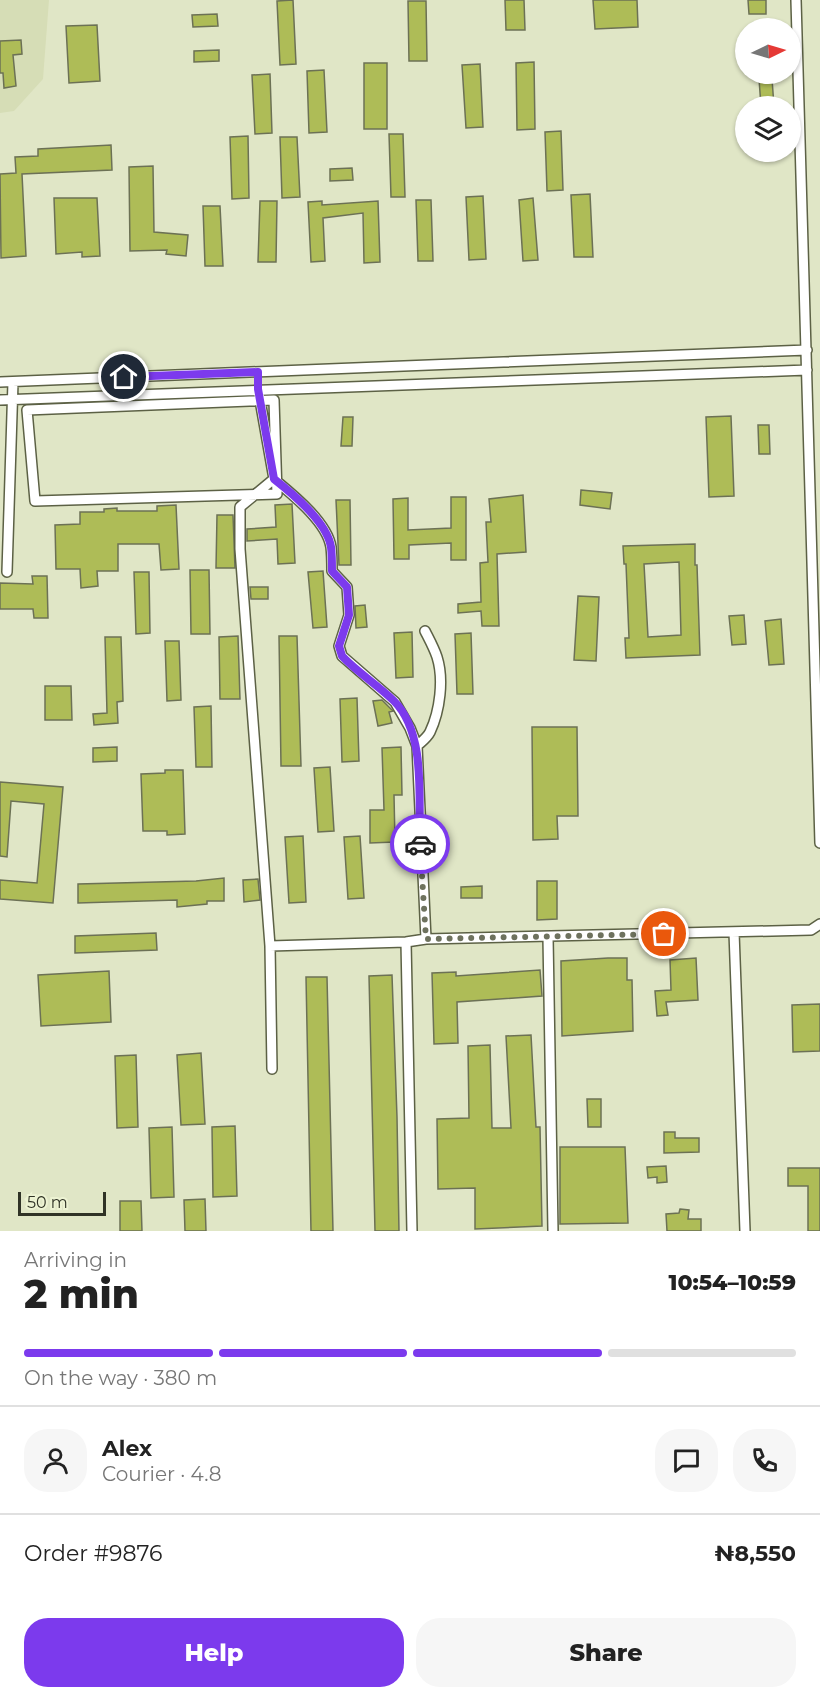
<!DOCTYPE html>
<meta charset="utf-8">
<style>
body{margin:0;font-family:Montserrat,sans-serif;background:#f6f6f6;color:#222;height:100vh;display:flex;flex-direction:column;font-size:22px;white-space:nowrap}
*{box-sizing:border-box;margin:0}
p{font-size:20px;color:#767676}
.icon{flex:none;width:33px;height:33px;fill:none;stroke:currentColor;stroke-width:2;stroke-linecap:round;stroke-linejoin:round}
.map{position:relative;height:1231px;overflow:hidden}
.sheet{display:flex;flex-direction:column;background:#fff;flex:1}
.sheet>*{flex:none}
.needle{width:39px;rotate:85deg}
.fabs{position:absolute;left:735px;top:18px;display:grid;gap:12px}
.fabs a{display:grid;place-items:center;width:66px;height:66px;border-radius:50%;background:#fff;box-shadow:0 2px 4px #0004;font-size:30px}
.scale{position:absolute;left:18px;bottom:15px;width:88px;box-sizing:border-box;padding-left:6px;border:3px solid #303326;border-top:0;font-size:16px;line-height:21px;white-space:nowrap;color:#303326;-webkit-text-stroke:4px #edf3d3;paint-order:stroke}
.pin{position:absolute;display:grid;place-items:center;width:51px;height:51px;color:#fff;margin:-26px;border:3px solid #fff;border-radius:50%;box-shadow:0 2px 6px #0007}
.courier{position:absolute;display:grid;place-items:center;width:60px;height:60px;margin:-30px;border:4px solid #7c3aed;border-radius:50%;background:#fff;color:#222;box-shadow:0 2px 8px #0007}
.summary em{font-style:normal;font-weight:800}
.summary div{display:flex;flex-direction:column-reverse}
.summary{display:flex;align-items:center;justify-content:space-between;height:102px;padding:0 24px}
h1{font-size:39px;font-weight:800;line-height:45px}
.bar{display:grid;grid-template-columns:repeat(4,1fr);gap:9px 6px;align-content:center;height:72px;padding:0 24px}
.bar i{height:8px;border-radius:4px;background:#e0e0e0}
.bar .selected{background:#7c3aed}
.bar p{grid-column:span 4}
.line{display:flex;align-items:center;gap:15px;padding:0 24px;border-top:2px solid #e0e0e0}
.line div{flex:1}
.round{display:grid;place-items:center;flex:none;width:63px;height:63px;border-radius:24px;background:#f6f6f6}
.action{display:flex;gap:12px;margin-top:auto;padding:12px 24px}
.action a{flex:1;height:69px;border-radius:24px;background:#7c3aed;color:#fff;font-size:24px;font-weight:800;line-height:69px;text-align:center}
.action a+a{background:#f6f6f6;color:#222}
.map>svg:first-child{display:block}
.built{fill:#d6ddb6}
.building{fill:#aebc57;stroke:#6c7155;stroke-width:1.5;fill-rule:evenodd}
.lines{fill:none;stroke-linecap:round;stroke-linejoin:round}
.service-casing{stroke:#5c6145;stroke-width:8}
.minor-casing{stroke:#5c6145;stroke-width:12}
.service{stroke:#fff;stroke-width:4.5}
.minor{stroke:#fff;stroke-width:9}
.done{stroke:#6e725e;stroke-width:6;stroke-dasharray:0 10.8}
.route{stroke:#7c3aed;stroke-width:8}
</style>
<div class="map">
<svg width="820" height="1231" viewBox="0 0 820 1231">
<rect width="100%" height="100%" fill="#e0e6c6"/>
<path class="built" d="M 0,0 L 49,0 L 43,79 L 14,111 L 0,113 Z"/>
<path class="building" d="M 293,0 L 296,64 L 280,65 L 277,1 Z
M 505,0 L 524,0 L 525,30 L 506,30 Z
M 593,0 L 637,0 L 638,27 L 595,29 Z
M 748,0 L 766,0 L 766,14 L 749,14 Z
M 408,1 L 426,1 L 427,61 L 409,61 Z
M 217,14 L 218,26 L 193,27 L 192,15 Z
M 97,25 L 100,81 L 69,83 L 66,26 Z
M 21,40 L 22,54 L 13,55 L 16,86 L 4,88 L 3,73 L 0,73 L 0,41 Z
M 219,50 L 219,61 L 194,62 L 194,51 Z
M 534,62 L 535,129 L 517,130 L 516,63 Z
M 364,63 L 387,63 L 387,129 L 364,129 Z
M 480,64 L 483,127 L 466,128 L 462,65 Z
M 324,70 L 327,132 L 309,133 L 307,71 Z
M 270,74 L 272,133 L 255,134 L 252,75 Z
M 759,79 L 772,79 L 774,106 L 761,106 Z
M 561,131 L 563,190 L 547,191 L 545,132 Z
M 389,134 L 403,134 L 405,197 L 391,197 Z
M 248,136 L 249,198 L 232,199 L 230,137 Z
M 280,137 L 297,137 L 300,197 L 282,198 Z
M 111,145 L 112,170 L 22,174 L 26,256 L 1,258 L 0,174 L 16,173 L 15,157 L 38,156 L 38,149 Z
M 153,166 L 154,232 L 188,235 L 186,256 L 166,254 L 167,250 L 130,251 L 129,167 Z
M 352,168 L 353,180 L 330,181 L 330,169 Z
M 590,194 L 593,257 L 574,257 L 571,195 Z
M 483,196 L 486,259 L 469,260 L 466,197 Z
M 54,198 L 97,198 L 100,256 L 82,257 L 82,252 L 56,254 Z
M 533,198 L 538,260 L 523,261 L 519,200 Z
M 416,200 L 431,200 L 433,261 L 418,261 Z
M 260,201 L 277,201 L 276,262 L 258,262 Z
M 322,201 L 322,205 L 378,201 L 380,262 L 364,263 L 363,213 L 323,218 L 325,261 L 311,262 L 308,202 Z
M 203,206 L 220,206 L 223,266 L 205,266 Z
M 731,416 L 734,496 L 709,497 L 706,417 Z
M 343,417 L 353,417 L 352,446 L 341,446 Z
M 758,425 L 769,425 L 770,454 L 759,454 Z
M 581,490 L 612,493 L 610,509 L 580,505 Z
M 523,495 L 526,552 L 497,554 L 499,626 L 482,626 L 481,611 L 458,613 L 458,604 L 481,602 L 480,563 L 488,562 L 486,522 L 491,522 L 489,499 Z
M 451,497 L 466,497 L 466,560 L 451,560 L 451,543 L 409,545 L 409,559 L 394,559 L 393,499 L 408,498 L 408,530 L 451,528 Z
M 336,500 L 350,500 L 351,565 L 339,565 Z
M 292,504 L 295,563 L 278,564 L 277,539 L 247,541 L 247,529 L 276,527 L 275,505 Z
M 176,505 L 179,569 L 161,570 L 159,544 L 118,544 L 118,571 L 97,571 L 98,586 L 81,588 L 80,569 L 56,569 L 55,525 L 80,524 L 80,512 L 104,512 L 104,509 L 117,508 L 117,511 L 157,511 L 157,506 Z
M 217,515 L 233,515 L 235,568 L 216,568 Z
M 695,544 L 695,565 L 697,565 L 700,655 L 626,658 L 625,638 L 629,638 L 626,564 L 624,564 L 623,546 ZM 679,562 L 681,635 L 648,637 L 644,564 Z
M 190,570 L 209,570 L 210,634 L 191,634 Z
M 323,571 L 327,627 L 313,628 L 308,572 Z
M 134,572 L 149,572 L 150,633 L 136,634 Z
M 32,576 L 47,576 L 48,618 L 34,618 L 33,609 L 0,609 L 0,583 L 33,584 Z
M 250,587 L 268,587 L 268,599 L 251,599 Z
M 578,596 L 599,597 L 596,661 L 574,660 Z
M 365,605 L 367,627 L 356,628 L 355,606 Z
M 744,615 L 746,644 L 732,645 L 729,616 Z
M 781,619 L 784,664 L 769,665 L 765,621 Z
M 412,632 L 413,677 L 396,678 L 394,633 Z
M 471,633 L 473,694 L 457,694 L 455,634 Z
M 238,636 L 240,699 L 220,699 L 219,637 Z
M 279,636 L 297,636 L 301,766 L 281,766 Z
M 105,637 L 121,637 L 123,701 L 117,702 L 118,723 L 94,725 L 93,714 L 107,713 Z
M 165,641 L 179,641 L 181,700 L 167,701 Z
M 45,686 L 71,686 L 72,720 L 45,720 Z
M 357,698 L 359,761 L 342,762 L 340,699 Z
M 382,700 L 393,711 L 389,712 L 392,723 L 378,726 L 373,701 Z
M 211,706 L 212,767 L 196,767 L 194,707 Z
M 532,727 L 577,727 L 578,816 L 557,816 L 558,839 L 533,840 Z
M 117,747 L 117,761 L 93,762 L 93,748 Z
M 401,747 L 402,795 L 394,795 L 395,842 L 370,843 L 370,810 L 384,810 L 382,748 Z
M 330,767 L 334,831 L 318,832 L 314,768 Z
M 165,770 L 183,770 L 185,834 L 167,835 L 167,831 L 143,831 L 141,774 L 165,773 Z
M 0,782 L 63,787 L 53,903 L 0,899 L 0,880 L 37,883 L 44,804 L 11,801 L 7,857 L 0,856 Z
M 303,836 L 306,902 L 289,903 L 285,837 Z
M 360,836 L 364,898 L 348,899 L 344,837 Z
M 224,878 L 224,901 L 207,901 L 207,904 L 177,907 L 177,900 L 78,903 L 78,884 L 196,881 Z
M 258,879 L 260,900 L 244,902 L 243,880 Z
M 537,881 L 557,881 L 557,919 L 537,920 Z
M 482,886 L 482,898 L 461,898 L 461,887 Z
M 156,933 L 157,950 L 75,953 L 75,936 Z
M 608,958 L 627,958 L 627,980 L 632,980 L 633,1031 L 562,1036 L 561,961 Z
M 696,958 L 698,1000 L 666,1002 L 668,1015 L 657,1016 L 655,991 L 671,990 L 670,960 Z
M 540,970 L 542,996 L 457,1002 L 458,1043 L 434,1044 L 432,973 L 456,972 L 456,976 Z
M 109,971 L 111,1022 L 41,1026 L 38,975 Z
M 392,975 L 397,1117 L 399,1231 L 375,1231 L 369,976 Z
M 306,977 L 327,977 L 333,1231 L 311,1231 Z
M 820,1004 L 820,1051 L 793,1052 L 792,1005 Z
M 531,1035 L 536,1127 L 540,1127 L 542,1226 L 475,1229 L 475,1188 L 438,1189 L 437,1119 L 469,1118 L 468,1046 L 490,1045 L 492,1128 L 511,1128 L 506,1036 Z
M 201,1053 L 205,1124 L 181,1125 L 177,1055 Z
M 136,1055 L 138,1127 L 117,1128 L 115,1056 Z
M 587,1099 L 601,1099 L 601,1127 L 588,1127 Z
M 235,1126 L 237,1196 L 213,1197 L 212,1127 Z
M 172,1127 L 174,1197 L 151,1198 L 149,1128 Z
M 664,1132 L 675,1132 L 675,1138 L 699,1138 L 699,1152 L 664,1153 Z
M 560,1147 L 625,1147 L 628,1223 L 560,1224 Z
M 666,1166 L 667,1182 L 657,1183 L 657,1177 L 648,1178 L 647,1167 Z
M 788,1168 L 820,1168 L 820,1231 L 808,1231 L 808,1186 L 788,1186 Z
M 205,1199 L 206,1231 L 185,1231 L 184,1200 Z
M 120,1201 L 141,1201 L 142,1231 L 120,1231 Z
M 680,1209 L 689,1210 L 688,1219 L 701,1219 L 701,1231 L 667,1231 L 666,1214 L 679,1213 Z"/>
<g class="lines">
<defs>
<path id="service" d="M 258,372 L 258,389"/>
<path id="minor" d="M 796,0 L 820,843
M 0,382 L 807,350
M 258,389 L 274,479 L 240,507 L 240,549 L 270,946 L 272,1069
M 0,400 L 807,370
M 274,400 L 277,494 L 35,501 L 27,410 Z
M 275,480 C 293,495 327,522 331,547 C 332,555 332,563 332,571 L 347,587 L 349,615 L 339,646 L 342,656 L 395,702 L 410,728 L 417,746 L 426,939
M 7,572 L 13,382
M 417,746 C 421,742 427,738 430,732 C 440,711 444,679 437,657 C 434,648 429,639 425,631
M 734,932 L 745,1231
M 548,937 L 553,1231
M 406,942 L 412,1231
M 270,946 L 406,942 L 426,939 L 811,930 L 820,924"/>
</defs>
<use href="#service" class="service-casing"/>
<use href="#minor" class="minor-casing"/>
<use href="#service" class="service"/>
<use href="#minor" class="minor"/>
</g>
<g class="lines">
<path class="done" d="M 420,844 L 426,939 L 664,934"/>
<path class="route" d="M 124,377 L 258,372 L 258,389 L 274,479 C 293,494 327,522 331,547 C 332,555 332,563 332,571 L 347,587 L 349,615 L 339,646 L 342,656 C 358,673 378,685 394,701 C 427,734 418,801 420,844"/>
</g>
</svg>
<div class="fabs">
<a><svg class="needle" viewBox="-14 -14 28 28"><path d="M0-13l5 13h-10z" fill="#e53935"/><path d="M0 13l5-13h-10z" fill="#767676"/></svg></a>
<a><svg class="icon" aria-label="layers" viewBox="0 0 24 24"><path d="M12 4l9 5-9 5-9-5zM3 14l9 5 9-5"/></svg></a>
</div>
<div class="scale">50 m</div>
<div class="pin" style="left:664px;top:934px;background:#ea580c"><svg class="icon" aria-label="bag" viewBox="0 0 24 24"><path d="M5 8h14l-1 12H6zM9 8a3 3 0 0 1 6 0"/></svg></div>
<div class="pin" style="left:124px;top:377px;background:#1f2937"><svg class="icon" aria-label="home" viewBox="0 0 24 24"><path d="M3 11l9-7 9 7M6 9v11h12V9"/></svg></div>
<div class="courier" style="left:420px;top:844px"><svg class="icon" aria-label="car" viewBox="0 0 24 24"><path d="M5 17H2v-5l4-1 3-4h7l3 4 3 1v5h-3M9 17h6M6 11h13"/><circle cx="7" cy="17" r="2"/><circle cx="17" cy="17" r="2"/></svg></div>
</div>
<section class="sheet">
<div class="summary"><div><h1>2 min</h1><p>Arriving in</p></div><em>10:54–10:59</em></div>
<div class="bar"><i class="selected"></i><i class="selected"></i><i class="selected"></i><i></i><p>On the way · 380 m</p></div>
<div class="line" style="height:108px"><a class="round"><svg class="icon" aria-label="person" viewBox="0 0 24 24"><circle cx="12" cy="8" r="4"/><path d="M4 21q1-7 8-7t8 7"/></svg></a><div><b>Alex</b><p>Courier · 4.8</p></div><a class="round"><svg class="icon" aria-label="chat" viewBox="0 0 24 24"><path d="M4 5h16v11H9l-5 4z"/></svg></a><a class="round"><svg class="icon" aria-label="phone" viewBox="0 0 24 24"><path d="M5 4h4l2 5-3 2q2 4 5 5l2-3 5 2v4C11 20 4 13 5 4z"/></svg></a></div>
<div class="line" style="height:78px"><div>Order #9876</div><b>₦8,550</b></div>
<div class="action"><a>Help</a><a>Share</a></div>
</section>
